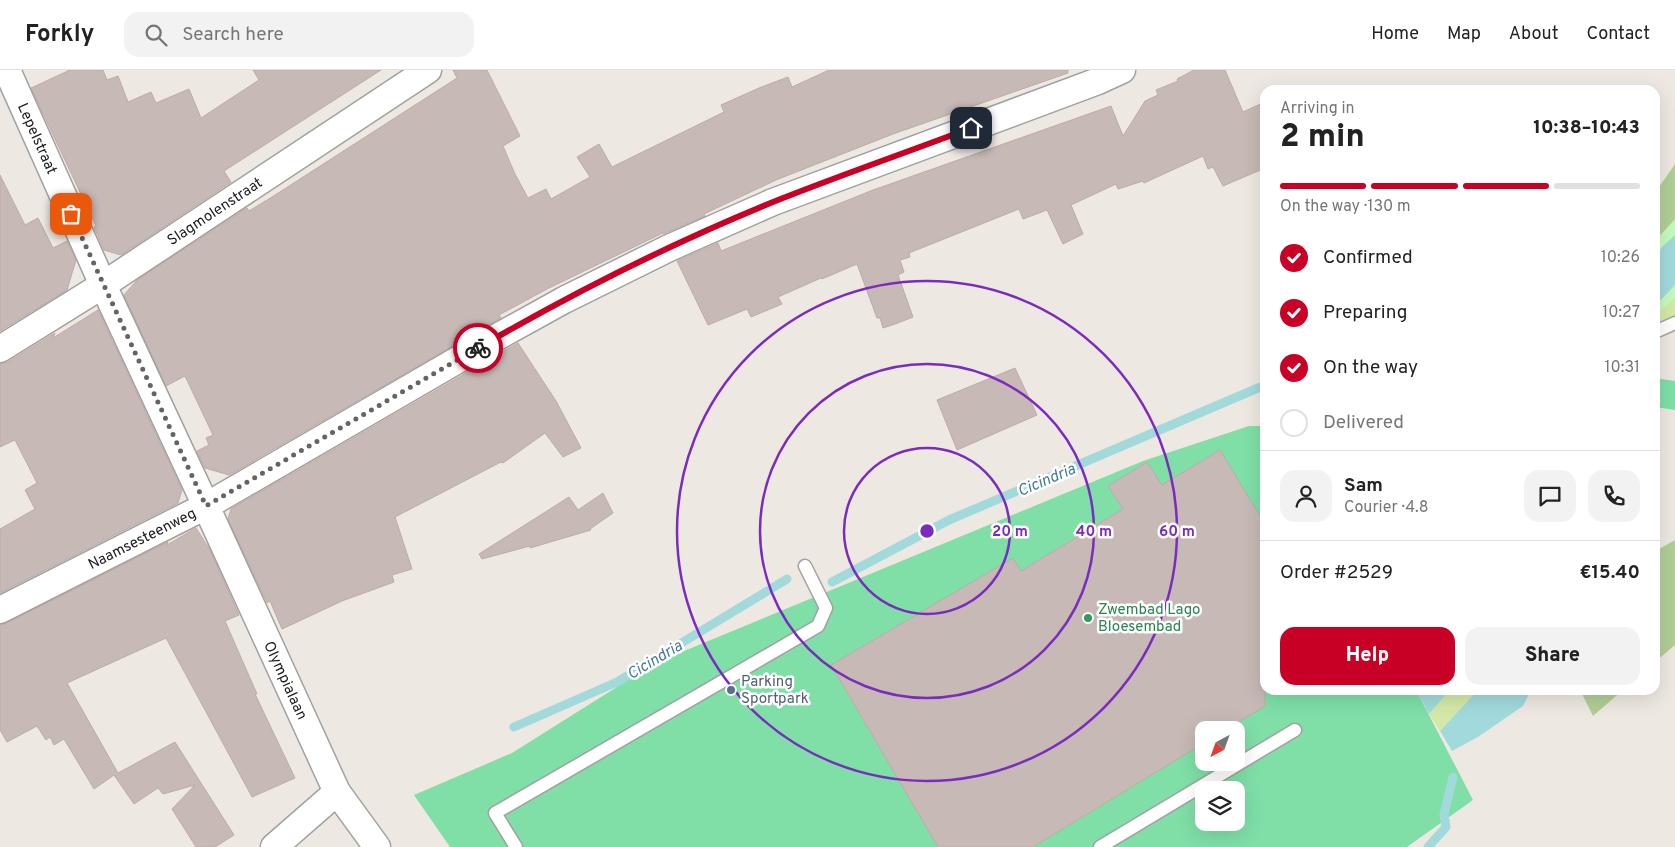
<!DOCTYPE html>
<meta charset="utf-8">
<style>
body{margin:0;font-family:Overpass,sans-serif;background:#f2f2f2;color:#222;height:100vh;display:flex;flex-direction:column;font-size:19px;white-space:nowrap}
*{box-sizing:border-box;margin:0}
p{font-size:16px;color:#767676}
.icon{flex:none;width:28px;height:28px;fill:none;stroke:currentColor;stroke-width:2;stroke-linecap:round;stroke-linejoin:round}
.map{position:relative;flex:1;overflow:hidden}
.sheet{position:absolute;left:1260px;top:15px;width:400px;height:610px;display:flex;flex-direction:column;background:#fff;border-radius:15px;box-shadow:0 5px 20px #0002}
.sheet>*{flex:none}
.needle{width:32px;rotate:221deg}
.fabs{position:absolute;left:1195px;top:651px;display:grid;gap:10px}
.fabs a{display:grid;place-items:center;width:50px;height:50px;border-radius:10px;background:#fff;box-shadow:0 5px 20px #0002;font-size:25px}
.pin{position:absolute;display:grid;place-items:center;width:42px;height:42px;color:#fff;margin:-21px;border-radius:10px;box-shadow:0 2px 8px #0006}
.courier{position:absolute;display:grid;place-items:center;width:50px;height:50px;margin:-25px;border:4px solid #c90026;border-radius:50%;background:#fff;color:#222;box-shadow:0 1px 6px #0007}
.headline em{font-style:normal;font-weight:800}
.headline div{display:flex;flex-direction:column-reverse}
.headline{display:flex;align-items:center;justify-content:space-between;height:85px;padding:0 20px}
h1{font-size:32px;font-weight:800;line-height:38px}
.bar{display:grid;grid-template-columns:repeat(4,1fr);gap:8px 5px;align-content:center;height:60px;padding:0 20px}
.bar i{height:6px;border-radius:4px;background:#e0e0e0}
.bar .selected{background:#c90026}
.bar p{grid-column:span 4}
.line{display:flex;align-items:center;gap:12px;padding:0 20px;border-top:1px solid #e0e0e0}
.line div{flex:1}
.round{display:grid;place-items:center;flex:none;width:52px;height:52px;border-radius:15px;background:#f2f2f2}
ol{padding:0 20px;list-style:none}
li{display:flex;align-items:center;gap:15px;height:55px}
li p{margin-inline-start:auto}
li .icon{padding:5px;border-radius:50%;background:#c90026;color:#fff;stroke-width:4}
li:last-child{color:#767676}
li i{width:28px;height:28px;border:2px solid #e0e0e0;border-radius:50%}
.action{display:flex;gap:10px;margin-top:auto;padding:10px 20px}
.action a{flex:1;height:58px;border-radius:15px;background:#c90026;color:#fff;font-size:20px;font-weight:800;line-height:58px;text-align:center}
.action a+a{background:#f2f2f2;color:#222}
header{display:flex;align-items:center;gap:30px;box-sizing:border-box;height:70px;padding:0 25px;background:#fff;border-bottom:1px solid #e0e0e0}
header strong{font-size:24px}
nav{display:flex;gap:28px;margin-inline-start:auto;font-size:18px}
.search{width:350px;height:45px;background:#f2f2f2;display:flex;align-items:center;gap:12px;box-sizing:border-box;padding:0 18px;border-radius:15px;color:#767676;font-size:19px}
.map>svg:first-child{display:block}
.grass{fill:#d4e9a7}
.forest{fill:#b1ce96}
.park{fill:#c4fabe}
.pitch{fill:#7fdfa7;fill-rule:evenodd}
.water{fill:#a2dadc}
.lines{fill:none;stroke-linecap:round;stroke-linejoin:round}
.stream{stroke:#a2dadc;stroke-width:9}
.building{fill:#c6b9b6;stroke:#c0aba4}
.lane-casing{stroke:#a1a1a1;stroke-width:15}
.street-casing{stroke:#a1a1a1;stroke-width:29}
.lane{stroke:#fff;stroke-width:12}
.street{stroke:#fff;stroke-width:26}
.done{stroke:#666462;stroke-width:5;stroke-dasharray:0 9}
.route{stroke:#c90026;stroke-width:6}
.ring{fill:none;stroke:#7b2cbf;stroke-width:2.5}
.leisure-dot{fill:#2e9e5b;stroke:#fff;stroke-width:2}
.service-dot{fill:#5c6f8a;stroke:#fff;stroke-width:2}
.labels{text-anchor:middle;stroke-width:5;stroke-linejoin:round;paint-order:stroke}
.street-label{font-size:15px;fill:#1d1d1d;stroke:#fff}
.leisure-label{font-size:15px;fill:#27864d;stroke:#fff;text-anchor:start}
.service-label{font-size:15px;fill:#4e5e75;stroke:#fff;text-anchor:start}
.water-label{font-size:16px;font-style:italic;fill:#417b96;stroke:#fff}
.centre{fill:#7b2cbf;stroke:#fff;stroke-width:2.5}
.ring-label{font-size:15px;text-anchor:middle;font-weight:bold;fill:#7b2cbf;stroke:#fff;stroke-width:5;stroke-linejoin:round;paint-order:stroke}
</style>
<header>
<strong>Forkly</strong>
<div class="search"><svg class="icon" aria-label="search" viewBox="0 0 24 24"><circle cx="10" cy="10" r="6"/><path d="M15 15l6 6"/></svg>Search here</div>
<nav><a>Home</a><a>Map</a><a>About</a><a>Contact</a></nav>
</header>
<div class="map">
<svg width="1675" height="777" viewBox="0 0 1675 777">
<rect width="100%" height="100%" fill="#eee8e2"/>
<path class="grass" d="M 1675,215 L 1675,250 L 1655,254 L 1655,236 Z
M 1450,620 L 1478,620 L 1440,661 L 1429,644 Z"/>
<path class="forest" d="M 1675,94 L 1675,165 L 1655,190 L 1655,123 Z
M 1675,470 L 1675,575 L 1655,592 L 1655,485 L 1659,479 Z
M 1580,620 L 1623,620 L 1593,646 Z"/>
<path class="park" d="M 1675,149 L 1675,228 L 1655,246 L 1655,171 Z"/>
<path class="pitch" d="M 1655,308 L 1675,311 L 1675,340 L 1655,337 Z
M 1249,356 L 1265,356 L 1265,620 L 1416,620 L 1473,730 L 1407,777 L 450,777 L 414,725 L 512,683 L 655,593 L 1143,391 ZM 1204,660 L 1236,660 L 1236,692 L 1204,692 ZM 1204,720 L 1236,720 L 1236,752 L 1204,752 Z"/>
<path class="water" d="M 1675,165 L 1675,215 L 1655,236 L 1655,190 L 1662,177 Z
M 1416,620 L 1450,620 L 1429,644 Z
M 1478,620 L 1531,620 L 1523,636 L 1478,667 L 1452,681 L 1440,661 Z"/>
<g class="lines">
<path class="stream" d="M 832,512 L 949,450 L 1265,315
M 514,657 L 617,612 L 787,509
M 1428,777 L 1446,757 L 1444,744 L 1453,707"/>
</g>
<path class="building" d="M 70,0 L 103,0 L 107,10 L 118,6 L 128,32 L 151,22 L 156,33 L 189,19 L 201,48 L 259,10 L 253,0 L 381,0 L 224,101 L 231,112 L 121,185 L 104,180 L 94,157 L 96,156 L 31,18 Z
M 453,0 L 487,0 L 520,66 L 503,76 L 515,104 L 528,128 L 546,119 L 551,129 L 590,107 L 577,87 L 599,74 L 612,97 L 724,42 L 721,35 L 759,18 L 788,7 L 792,17 L 829,0 L 1068,0 L 1068,3 L 893,64 L 776,110 L 704,144 L 705,146 L 663,164 L 663,163 L 549,218 L 499,245 L 501,248 L 229,405 L 205,398 L 197,381 L 209,375 L 206,368 L 213,365 L 185,306 L 166,316 L 124,225 L 137,210 L 247,138 L 249,141 L 272,127 L 457,8 Z
M 1194,0 L 1225,0 L 1243,42 L 1265,32 L 1265,98 L 1223,116 L 1213,97 L 1208,99 L 1203,86 L 1144,113 L 1143,111 L 1118,119 L 1116,114 L 1071,135 L 1083,164 L 1063,174 L 1047,140 L 1023,149 L 1019,139 L 909,183 L 910,187 L 900,190 L 904,202 L 898,205 L 913,247 L 898,253 L 883,258 L 880,248 L 877,248 L 857,194 L 822,209 L 821,208 L 778,227 L 782,234 L 751,247 L 747,239 L 708,255 L 677,191 L 718,173 L 721,181 L 873,120 L 1111,36 L 1123,66 L 1145,31 L 1158,25 L 1156,20 L 1178,11 L 1177,9 Z
M 0,105 L 25,155 L 38,148 L 53,178 L 67,171 L 76,190 L 67,220 L 0,261 Z
M 98,240 L 182,420 L 178,433 L 0,523 L 0,459 L 35,439 L 25,420 L 37,413 L 15,370 L 0,377 L 0,294 L 8,292 L 55,263 L 53,268 Z
M 518,273 L 556,331 L 581,378 L 563,387 L 545,363 L 503,393 L 501,392 L 395,447 L 412,499 L 392,505 L 394,512 L 342,531 L 282,559 L 270,531 L 267,533 L 228,449 L 231,439 Z
M 1015,298 L 1037,345 L 957,380 L 937,330 Z
M 1220,380 L 1265,454 L 1265,636 L 1226,660 L 1204,660 L 1204,673 L 1033,777 L 938,777 L 831,595 L 1013,488 L 1021,501 L 1123,439 L 1108,416 L 1147,392 L 1162,415 Z
M 603,423 L 613,443 L 590,459 L 591,460 L 530,478 L 530,476 L 482,489 L 479,484 L 569,427 L 578,440 Z
M 196,458 L 210,480 L 239,545 L 225,551 L 257,624 L 255,624 L 295,708 L 252,727 L 166,568 L 67,613 L 118,703 L 175,672 L 234,765 L 215,777 L 196,777 L 172,739 L 195,715 L 163,724 L 158,718 L 134,734 L 114,705 L 94,719 L 64,669 L 54,675 L 50,667 L 46,670 L 37,656 L 7,672 L 0,660 L 0,555 L 7,553 L 168,472 L 167,475 Z"/>
<g class="lines">
<defs>
<path id="lane" d="M 1655,262 L 1675,253
M 516,777 L 495,743 L 818,556 L 826,538 L 805,496
M 1100,777 L 1295,660"/>
<g id="street">
<path id="s1" d="M 7,0 L 103,215 L 206,436 L 337,722 L 377,777"/>
<path id="s2" d="M 0,279 L 103,215 L 428,0"/>
<path id="s3" d="M 0,540 L 206,436 L 499,266 L 564,230 L 669,178 L 773,132 L 1098,11 L 1122,0"/>
<path d="M 274,777 L 337,722"/>
</g>
</defs>
<use href="#lane" class="lane-casing"/>
<use href="#street" class="street-casing"/>
<use href="#lane" class="lane"/>
<use href="#street" class="street"/>
</g>
<g class="lines">
<path class="done" d="M 71,144 L 206,436 L 478,278"/>
<path class="route" d="M 478,278 C 573,223 672,173 773,132 C 838,106 905,83 971,58"/>
</g>
<g class="ring">
<circle cx="927" cy="461" r="83"/>
<circle cx="927" cy="461" r="167"/>
<circle cx="927" cy="461" r="250"/>
</g>
<circle class="leisure-dot" cx="1088" cy="548" r="5"/>
<circle class="service-dot" cx="731" cy="620" r="5"/>
<g class="labels">
<g class="street-label">
<text dy="5" stroke="none"><textPath href="#s1" startOffset="75">Lepelstraat</textPath></text>
<text dy="5" stroke="none"><textPath href="#s2" startOffset="255">Slagmolenstraat</textPath></text>
<text dy="5" stroke="none"><textPath href="#s3" startOffset="159">Naamsesteenweg</textPath></text>
<text dy="5" stroke="none"><textPath href="#s1" startOffset="671">Olympialaan</textPath></text>
</g>
<g class="leisure-label">
<text x="1098" y="544">Zwembad Lago<tspan x="1098" dy="17">Bloesembad</tspan></text>
</g>
<g class="service-label">
<text x="741" y="616">Parking<tspan x="741" dy="17">Sportpark</tspan></text>
</g>
<g class="water-label">
<text transform="translate(1046 409) rotate(-23)" y="6">Cicindria</text>
<text transform="translate(654 589) rotate(-31)" y="6">Cicindria</text>
</g>
</g>
<circle cx="927" cy="461" r="8" class="centre"/>
<g class="ring-label">
<text x="1010" y="466">20 m</text>
<text x="1094" y="466">40 m</text>
<text x="1177" y="466">60 m</text>
</g>
</svg>
<div class="fabs">
<a><svg class="needle" viewBox="-14 -14 28 28"><path d="M0-13l5 13h-10z" fill="#e53935"/><path d="M0 13l5-13h-10z" fill="#767676"/></svg></a>
<a><svg class="icon" aria-label="layers" viewBox="0 0 24 24"><path d="M12 4l9 5-9 5-9-5zM3 14l9 5 9-5"/></svg></a>
</div>
<div class="pin" style="left:71px;top:144px;background:#ea580c"><svg class="icon" aria-label="bag" viewBox="0 0 24 24"><path d="M5 8h14l-1 12H6zM9 8a3 3 0 0 1 6 0"/></svg></div>
<div class="pin" style="left:971px;top:58px;background:#1f2937"><svg class="icon" aria-label="home" viewBox="0 0 24 24"><path d="M3 11l9-7 9 7M6 9v11h12V9"/></svg></div>
<div class="courier" style="left:478px;top:278px"><svg class="icon" aria-label="bike" viewBox="0 0 24 24"><circle cx="6" cy="16" r="4"/><circle cx="18" cy="16" r="4"/><path d="M6 16l4-8h5l3 8M10 8l3 8H6M13 5h3"/></svg></div>
<section class="sheet">
<div class="headline"><div><h1>2 min</h1><p>Arriving in</p></div><em>10:38–10:43</em></div>
<div class="bar"><i class="selected"></i><i class="selected"></i><i class="selected"></i><i></i><p>On the way · 130 m</p></div>
<ol>
<li><svg class="icon" aria-label="check" viewBox="0 0 24 24"><path d="M5 12l5 5 9-10"/></svg>Confirmed<p>10:26</p></li>
<li><svg class="icon" aria-label="check" viewBox="0 0 24 24"><path d="M5 12l5 5 9-10"/></svg>Preparing<p>10:27</p></li>
<li><svg class="icon" aria-label="check" viewBox="0 0 24 24"><path d="M5 12l5 5 9-10"/></svg>On the way<p>10:31</p></li>
<li><i></i>Delivered</li>
</ol>
<div class="line" style="height:90px"><a class="round"><svg class="icon" aria-label="person" viewBox="0 0 24 24"><circle cx="12" cy="8" r="4"/><path d="M4 21q1-7 8-7t8 7"/></svg></a><div><b>Sam</b><p>Courier · 4.8</p></div><a class="round"><svg class="icon" aria-label="chat" viewBox="0 0 24 24"><path d="M4 5h16v11H9l-5 4z"/></svg></a><a class="round"><svg class="icon" aria-label="phone" viewBox="0 0 24 24"><path d="M5 4h4l2 5-3 2q2 4 5 5l2-3 5 2v4C11 20 4 13 5 4z"/></svg></a></div>
<div class="line" style="height:65px"><div>Order #2529</div><b>€15.40</b></div>
<div class="action"><a>Help</a><a>Share</a></div>
</section>
</div>
